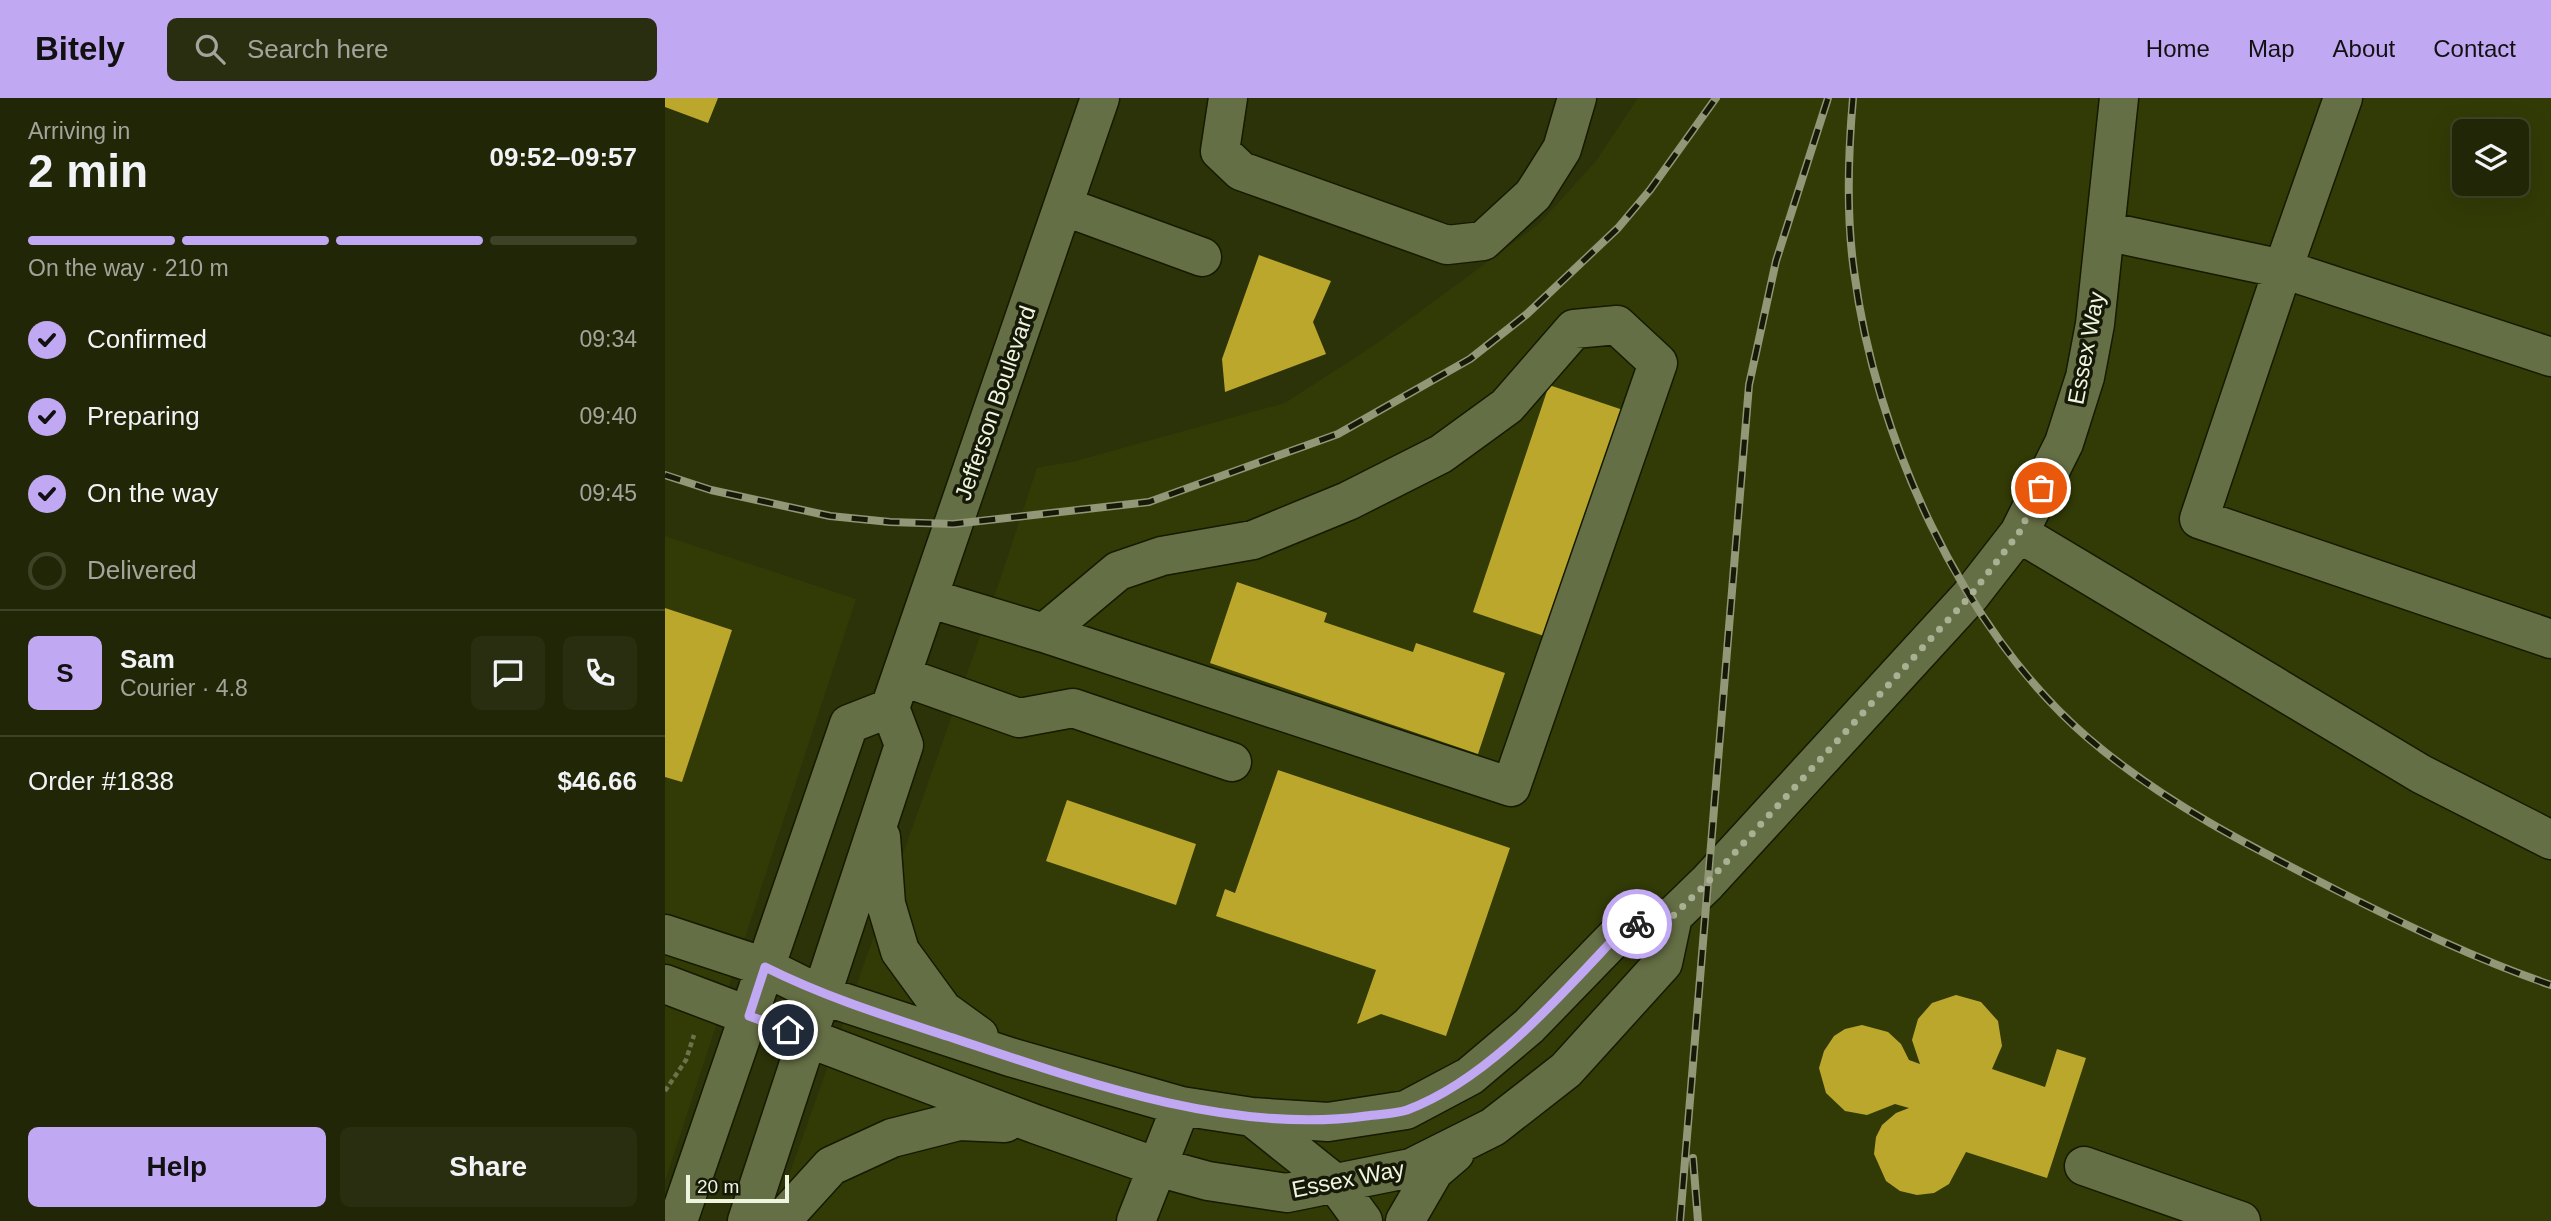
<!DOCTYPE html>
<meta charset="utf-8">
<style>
body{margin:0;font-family:Arial,sans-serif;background:#292e11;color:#f1f3f6;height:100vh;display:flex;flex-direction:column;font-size:26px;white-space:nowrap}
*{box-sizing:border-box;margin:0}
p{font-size:23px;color:#a2a59b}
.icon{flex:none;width:38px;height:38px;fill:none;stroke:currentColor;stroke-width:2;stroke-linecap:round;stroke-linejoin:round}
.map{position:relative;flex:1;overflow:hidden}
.panel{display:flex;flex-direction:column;background:#212607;width:665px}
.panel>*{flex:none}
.controls{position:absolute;left:1787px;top:21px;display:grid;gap:14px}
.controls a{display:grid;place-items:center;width:77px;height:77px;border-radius:10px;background:#212607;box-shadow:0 7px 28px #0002,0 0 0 2px #3e4328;font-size:35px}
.scale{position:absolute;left:21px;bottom:18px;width:103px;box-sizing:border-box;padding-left:7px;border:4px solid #eef4dd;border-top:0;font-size:19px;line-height:24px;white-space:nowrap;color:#eef4dd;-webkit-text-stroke:5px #161908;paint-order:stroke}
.pin{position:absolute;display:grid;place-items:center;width:60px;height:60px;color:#fff;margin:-30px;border:4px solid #fff;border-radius:50%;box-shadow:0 2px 7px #0007}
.courier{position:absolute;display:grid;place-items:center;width:70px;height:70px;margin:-35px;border:5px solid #c1a8f3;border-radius:50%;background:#fff;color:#222;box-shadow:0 2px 9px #0007}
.summary em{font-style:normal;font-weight:800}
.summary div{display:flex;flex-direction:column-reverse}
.summary{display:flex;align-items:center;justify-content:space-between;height:119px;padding:0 28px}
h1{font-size:46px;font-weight:800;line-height:52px}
.bar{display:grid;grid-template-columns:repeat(4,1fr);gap:10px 7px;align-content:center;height:84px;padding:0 28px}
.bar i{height:9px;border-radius:5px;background:#3e4328}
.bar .current{background:#c1a8f3}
.bar p{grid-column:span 4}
.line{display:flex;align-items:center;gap:18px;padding:0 28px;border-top:2px solid #3e4328}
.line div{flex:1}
.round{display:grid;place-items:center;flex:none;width:74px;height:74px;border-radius:10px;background:#292e11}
ol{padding:0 28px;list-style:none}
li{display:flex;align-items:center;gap:21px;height:77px}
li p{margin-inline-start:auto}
li .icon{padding:7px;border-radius:50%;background:#c1a8f3;color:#111;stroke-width:4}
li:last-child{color:#a2a59b}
li i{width:38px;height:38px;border:4px solid #3e4328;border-radius:50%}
.cta{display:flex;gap:14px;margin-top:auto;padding:14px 28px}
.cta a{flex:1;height:80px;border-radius:10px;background:#c1a8f3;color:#111;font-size:28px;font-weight:800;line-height:80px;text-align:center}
.cta a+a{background:#292e11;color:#f1f3f6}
header{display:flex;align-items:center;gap:42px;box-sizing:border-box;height:98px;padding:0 35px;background:#c1a8f3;color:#111}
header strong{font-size:33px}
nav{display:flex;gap:38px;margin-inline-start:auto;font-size:24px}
.search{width:490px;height:63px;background:#292e11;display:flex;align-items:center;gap:18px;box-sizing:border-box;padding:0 24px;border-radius:10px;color:#a2a59b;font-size:26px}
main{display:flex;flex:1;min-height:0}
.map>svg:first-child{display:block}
.built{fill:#323b06;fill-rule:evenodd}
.building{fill:#bca72d}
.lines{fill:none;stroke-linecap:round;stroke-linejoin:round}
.minor-casing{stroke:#151a00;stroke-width:41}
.path{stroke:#6c724e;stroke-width:4.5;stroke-dasharray:5 3.5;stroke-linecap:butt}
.minor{stroke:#656f45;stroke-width:38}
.rail-casing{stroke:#919777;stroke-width:8}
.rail{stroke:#161908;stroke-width:5;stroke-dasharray:16;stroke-linecap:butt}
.done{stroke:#aab093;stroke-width:7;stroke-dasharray:0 12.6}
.route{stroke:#c1a8f3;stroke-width:9}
.labels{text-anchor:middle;stroke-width:7;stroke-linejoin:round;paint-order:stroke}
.street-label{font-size:23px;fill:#eef4dd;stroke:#161908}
</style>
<header>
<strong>Bitely</strong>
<div class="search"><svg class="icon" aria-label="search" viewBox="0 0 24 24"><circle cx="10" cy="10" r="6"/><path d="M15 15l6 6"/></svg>Search here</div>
<nav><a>Home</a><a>Map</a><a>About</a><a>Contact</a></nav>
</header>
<main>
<section class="panel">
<div class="summary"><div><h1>2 min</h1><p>Arriving in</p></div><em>09:52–09:57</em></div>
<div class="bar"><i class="current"></i><i class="current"></i><i class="current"></i><i></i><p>On the way · 210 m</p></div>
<ol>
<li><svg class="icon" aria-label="check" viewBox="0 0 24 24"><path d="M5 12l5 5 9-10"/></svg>Confirmed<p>09:34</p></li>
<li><svg class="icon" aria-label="check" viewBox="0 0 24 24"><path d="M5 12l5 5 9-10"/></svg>Preparing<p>09:40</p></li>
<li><svg class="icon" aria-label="check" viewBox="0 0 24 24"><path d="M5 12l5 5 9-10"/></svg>On the way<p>09:45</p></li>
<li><i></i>Delivered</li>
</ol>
<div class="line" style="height:126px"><b class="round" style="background:#c1a8f3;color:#111">S</b><div><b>Sam</b><p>Courier · 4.8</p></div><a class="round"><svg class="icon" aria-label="chat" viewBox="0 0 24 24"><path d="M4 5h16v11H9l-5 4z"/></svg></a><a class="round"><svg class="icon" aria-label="phone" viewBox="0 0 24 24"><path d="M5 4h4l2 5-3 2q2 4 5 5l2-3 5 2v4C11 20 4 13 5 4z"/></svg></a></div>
<div class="line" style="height:91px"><div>Order #1838</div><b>$46.66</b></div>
<div class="cta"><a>Help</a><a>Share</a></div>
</section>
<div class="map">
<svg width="1886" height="1123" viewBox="0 0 1886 1123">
<rect width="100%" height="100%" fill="#2c3309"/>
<path class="built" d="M 973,0 L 1886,0 L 1886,1123 L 108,1123 L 334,485 L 372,370 L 411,363 L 620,305 L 711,246 L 874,126 L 931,63 ZM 1799,33 L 1852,33 L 1852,86 L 1799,86 Z
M 0,438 L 191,501 L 0,1083 Z"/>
<path class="building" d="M 0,0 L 53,0 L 43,25 L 0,9 Z
M 594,157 L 666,183 L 648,224 L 661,256 L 560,294 L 557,261 Z
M 884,287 L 964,314 L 888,541 L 808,514 Z
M 572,484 L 662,515 L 659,524 L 748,554 L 751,545 L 840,575 L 813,656 L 545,565 Z
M 0,510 L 67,532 L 17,684 L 0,679 Z
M 613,672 L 845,750 L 781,938 L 716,916 L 692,926 L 711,872 L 551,818 L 560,791 L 570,795 Z
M 402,702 L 531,746 L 511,807 L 381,763 Z
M 1291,897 L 1316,904 L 1333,923 L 1337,948 L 1327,971 L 1380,989 L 1392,951 L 1421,960 L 1382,1080 L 1301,1054 L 1284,1086 L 1269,1095 L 1252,1097 L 1235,1093 L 1221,1083 L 1209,1056 L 1211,1039 L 1217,1027 L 1231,1015 L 1244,1010 L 1230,1006 L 1202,1017 L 1180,1013 L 1161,995 L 1154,970 L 1159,953 L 1169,938 L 1180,931 L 1197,927 L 1223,934 L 1236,946 L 1244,962 L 1255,966 L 1247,942 L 1253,921 L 1267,905 Z"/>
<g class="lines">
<defs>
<path id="minor" d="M 563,0 L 555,53 L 576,73 L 782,147 L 818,143 L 868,97 L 897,51 L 912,0
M 398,108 L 537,159
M 1440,133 L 1618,171 L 1678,0
M 1886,259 L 1618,171 L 1534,421 L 1886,541
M 1354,435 L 1756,676 L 1886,742
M 263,500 L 379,535 L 846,689 L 993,265 L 952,227 L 909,231 L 842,308 L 776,356 L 683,403 L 588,442 L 497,458 L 453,473 L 379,535
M 236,578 L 354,620 L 408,610 L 567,664
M 216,739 L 221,806 L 235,853 L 278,912 L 314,938
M 0,836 L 100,869 L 156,897 L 345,959 L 516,1008 L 587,1019 L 663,1024 L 741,1012 L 805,978 L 864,928 L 960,829 L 1008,818 L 1042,785 L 1305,498 L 1354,435 L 1399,345 L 1420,279 L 1430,226 L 1454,0
M 0,886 L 370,1026 L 492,1069 L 543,1083 L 622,1095 L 746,1070 L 828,1029 L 901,972 L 998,865 L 1008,818
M 587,1019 L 671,1086 L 698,1123
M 1419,1068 L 1576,1123
M 13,1123 L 184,626 L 225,610
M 82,1123 L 239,647 L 225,610 L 435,0
M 116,1123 L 166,1068 L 227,1040 L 294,1023 L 340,1025
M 471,1123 L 516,1008
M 740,1123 L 769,1073 L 790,1055"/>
</defs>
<use href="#minor" class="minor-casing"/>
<path class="path" d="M 0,993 L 21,962 L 29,937"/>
<use href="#minor" class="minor"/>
<defs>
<path id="rail" d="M 1188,0 C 1183,57 1181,116 1189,173 C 1210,338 1296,531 1423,640 C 1499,705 1588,750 1677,795 C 1745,829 1813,862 1886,887
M 0,377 L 46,392 L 165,418 L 225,424 L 288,426 L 484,404 L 673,336 L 805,261 L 862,216 L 953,130 L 985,92 L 1051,0
M 1028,1060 L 1033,1123
M 1015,1123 L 1084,287 L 1111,163 L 1163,0"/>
</defs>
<use href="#rail" class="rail-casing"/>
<use href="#rail" class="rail"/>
</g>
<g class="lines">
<path class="done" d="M 972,826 L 1008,818 L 1042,785 L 1305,498 L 1354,435 L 1376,390"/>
<path class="route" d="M 123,932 L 84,918 L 100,869 C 162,900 224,919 288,940 C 416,983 566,1037 701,1018 C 714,1016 730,1016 742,1012 C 827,980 899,893 960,829 L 972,826"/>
</g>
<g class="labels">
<g class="street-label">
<text transform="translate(1421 250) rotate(-79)" y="8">Essex Way</text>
<text transform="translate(330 305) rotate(-71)" y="8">Jefferson Boulevard</text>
<text transform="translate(683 1081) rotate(-11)" y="8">Essex Way</text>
</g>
</g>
</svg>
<div class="controls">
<a><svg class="icon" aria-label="layers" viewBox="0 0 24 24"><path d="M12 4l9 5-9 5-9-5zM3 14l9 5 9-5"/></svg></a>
</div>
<div class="scale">20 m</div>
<div class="pin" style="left:1376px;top:390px;background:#ea580c"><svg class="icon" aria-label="bag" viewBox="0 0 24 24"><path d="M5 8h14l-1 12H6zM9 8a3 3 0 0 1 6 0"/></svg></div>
<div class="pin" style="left:123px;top:932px;background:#1f2937"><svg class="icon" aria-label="home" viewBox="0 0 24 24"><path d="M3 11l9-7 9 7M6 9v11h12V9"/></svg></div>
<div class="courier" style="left:972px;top:826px"><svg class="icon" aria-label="bike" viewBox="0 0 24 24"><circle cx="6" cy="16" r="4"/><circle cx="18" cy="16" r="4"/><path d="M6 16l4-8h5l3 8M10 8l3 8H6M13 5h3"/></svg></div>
</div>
</main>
